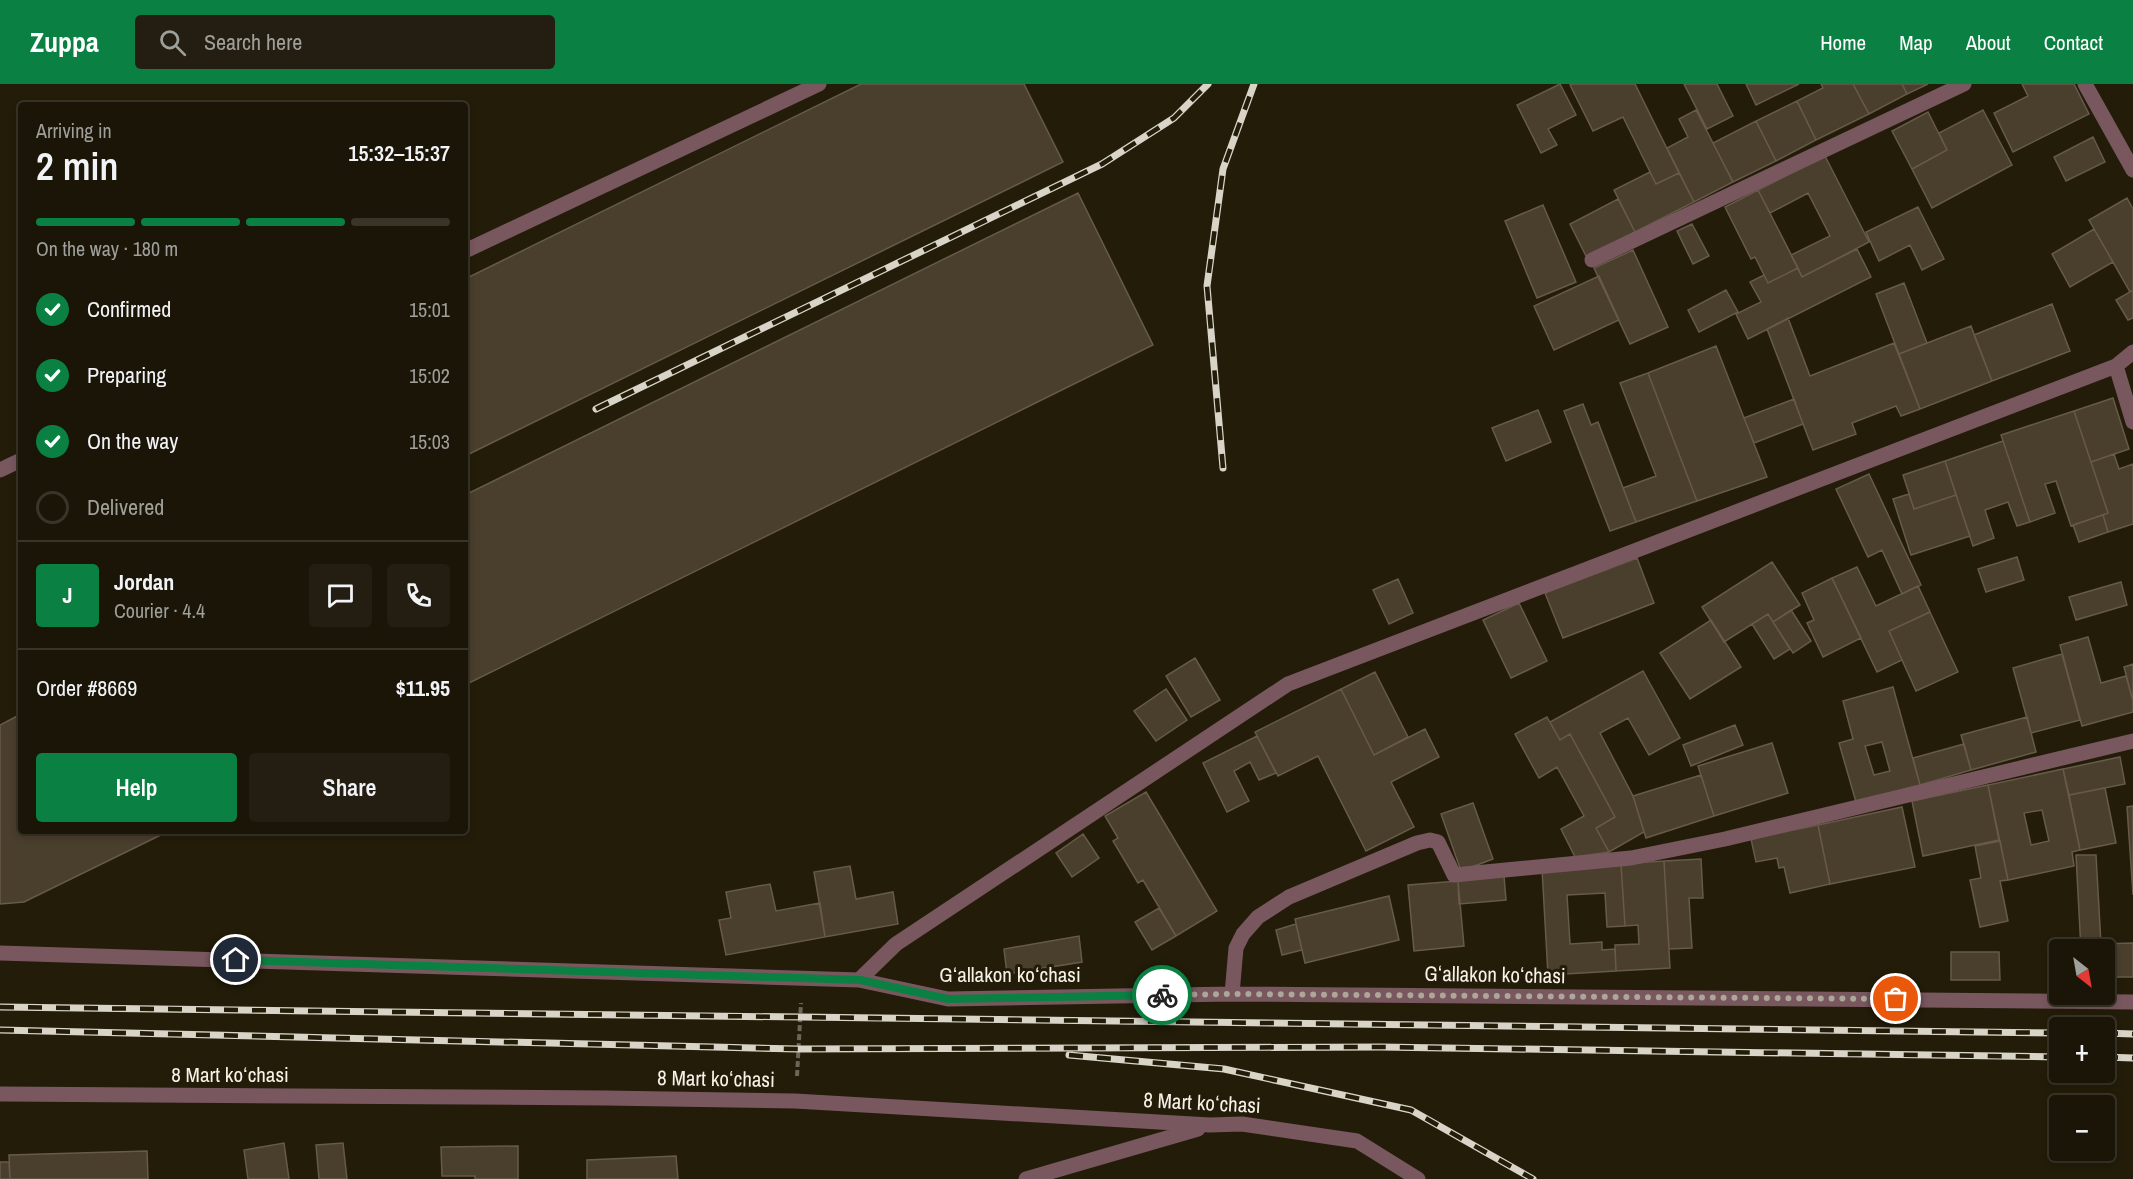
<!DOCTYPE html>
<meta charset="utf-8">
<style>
body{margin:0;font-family:"Archivo Narrow",sans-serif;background:#231e11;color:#f1f3f6;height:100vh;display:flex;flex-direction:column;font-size:22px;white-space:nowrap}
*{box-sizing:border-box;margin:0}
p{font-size:20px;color:#9f9f9b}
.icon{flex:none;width:33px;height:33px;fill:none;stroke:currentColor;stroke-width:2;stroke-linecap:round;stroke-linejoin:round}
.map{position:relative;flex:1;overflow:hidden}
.drawer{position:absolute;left:18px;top:18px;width:450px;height:732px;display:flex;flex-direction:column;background:#1a1507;border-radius:6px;box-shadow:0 3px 9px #0003,0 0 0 2px #383428}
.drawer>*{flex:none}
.needle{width:39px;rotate:149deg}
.fabs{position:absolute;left:2049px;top:855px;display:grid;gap:12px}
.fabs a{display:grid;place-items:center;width:66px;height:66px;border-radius:6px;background:#1a1507;box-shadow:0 3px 9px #0003,0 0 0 2px #383428;font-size:30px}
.pin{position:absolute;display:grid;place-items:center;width:51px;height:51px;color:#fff;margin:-26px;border:3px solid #fff;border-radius:50%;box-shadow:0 2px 6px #0007}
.courier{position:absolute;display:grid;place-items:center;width:60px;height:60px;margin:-30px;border:4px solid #0b8043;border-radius:50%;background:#fff;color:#222;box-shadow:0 2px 8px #0007}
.summary em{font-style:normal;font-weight:600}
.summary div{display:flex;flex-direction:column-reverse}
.summary{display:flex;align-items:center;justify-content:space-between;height:102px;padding:0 18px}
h1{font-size:39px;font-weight:600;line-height:45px}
.bar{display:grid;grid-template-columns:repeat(4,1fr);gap:9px 6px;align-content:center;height:72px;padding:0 18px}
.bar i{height:8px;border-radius:4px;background:#383428}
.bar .current{background:#0b8043}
.bar p{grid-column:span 4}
.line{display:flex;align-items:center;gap:15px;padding:0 18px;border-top:2px solid #383428}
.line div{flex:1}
.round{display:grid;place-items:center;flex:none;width:63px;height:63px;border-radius:6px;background:#231e11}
ol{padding:0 18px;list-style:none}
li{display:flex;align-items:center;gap:18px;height:66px}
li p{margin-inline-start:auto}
li .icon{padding:6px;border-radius:50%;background:#0b8043;color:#fff;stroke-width:4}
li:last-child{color:#9f9f9b}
li i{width:33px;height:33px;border:3px solid #383428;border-radius:50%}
.cta{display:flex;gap:12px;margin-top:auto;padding:12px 18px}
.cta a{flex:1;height:69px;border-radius:6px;background:#0b8043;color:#fff;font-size:24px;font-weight:600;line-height:69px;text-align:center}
.cta a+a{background:#231e11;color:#f1f3f6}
header{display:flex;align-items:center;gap:36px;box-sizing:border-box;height:84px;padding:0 30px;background:#0b8043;color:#fff}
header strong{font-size:28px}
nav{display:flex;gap:33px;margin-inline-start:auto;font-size:21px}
.search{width:420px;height:54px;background:#231e11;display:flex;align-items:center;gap:15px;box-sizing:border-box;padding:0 21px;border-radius:6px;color:#9f9f9b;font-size:22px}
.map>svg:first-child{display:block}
.building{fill:#4a3e2d;stroke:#685a49;stroke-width:1.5;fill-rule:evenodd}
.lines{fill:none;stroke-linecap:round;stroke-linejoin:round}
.path{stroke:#6c6656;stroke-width:4;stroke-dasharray:6 3;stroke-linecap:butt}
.minor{stroke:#78575f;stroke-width:15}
.rail-casing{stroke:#d9d4c8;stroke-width:7}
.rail{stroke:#221c09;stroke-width:4.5;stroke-dasharray:14;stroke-linecap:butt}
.done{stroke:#aca799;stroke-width:6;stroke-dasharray:0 10.8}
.route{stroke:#0b8043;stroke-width:8}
.labels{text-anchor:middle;stroke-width:6;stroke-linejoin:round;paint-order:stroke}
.street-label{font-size:21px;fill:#f7f2e7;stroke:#221c09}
</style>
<header>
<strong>Zuppa</strong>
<div class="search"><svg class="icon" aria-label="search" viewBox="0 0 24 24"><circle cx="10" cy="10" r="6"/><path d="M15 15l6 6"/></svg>Search here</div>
<nav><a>Home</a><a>Map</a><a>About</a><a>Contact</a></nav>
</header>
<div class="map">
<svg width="2133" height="1095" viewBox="0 0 2133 1095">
<rect width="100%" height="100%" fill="#221c09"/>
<path class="building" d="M 861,0 L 1024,0 L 1063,78 L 465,372 L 465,195 Z
M 1560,0 L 1576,31 L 1548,45 L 1557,61 L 1541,69 L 1517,21 Z
M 1573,0 L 1635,0 L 1679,89 L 1656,100 L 1623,33 L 1593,47 L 1570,1 Z
M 1684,0 L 1717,0 L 1733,32 L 1707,45 Z
M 1746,0 L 1799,0 L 1756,21 Z
M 1821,0 L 1853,0 L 1869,30 L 1816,56 L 1797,17 L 1823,4 Z
M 1853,0 L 1902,0 L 1907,10 L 1869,30 Z
M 1902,0 L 1928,0 L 1907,10 Z
M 2022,0 L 2074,0 L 2089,30 L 2013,68 L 1994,29 L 2028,12 Z
M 1797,17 L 1816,56 L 1776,77 L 1756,37 Z
M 1696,26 L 1733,98 L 1694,118 L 1667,64 L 1688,53 L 1679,35 Z
M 1983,26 L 2012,81 L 1932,124 L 1912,85 L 1947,66 L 1939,49 Z
M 1928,28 L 1947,66 L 1912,85 L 1892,47 Z
M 1756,37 L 1776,77 L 1733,98 L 1713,59 Z
M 2093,53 L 2105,78 L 2066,97 L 2054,73 Z
M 1825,72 L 1869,158 L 1802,193 L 1791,171 L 1830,152 L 1808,109 L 1770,129 L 1758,106 Z
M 1650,88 L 1656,100 L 1679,89 L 1694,118 L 1635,148 L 1614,106 Z
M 1758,106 L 1798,184 L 1768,199 L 1755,173 L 1751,175 L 1725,123 Z
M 1078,109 L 1153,261 L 465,601 L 465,411 Z
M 2127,114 L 2133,125 L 2133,206 L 2130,208 L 2089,136 Z
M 1618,115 L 1635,148 L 1586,172 L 1570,140 Z
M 1543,121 L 1576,198 L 1537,214 L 1505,137 Z
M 1918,123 L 1944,175 L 1922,186 L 1910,161 L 1879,177 L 1866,148 Z
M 1692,140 L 1709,172 L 1693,180 L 1677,147 Z
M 2094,145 L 2113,178 L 2070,203 L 2052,170 Z
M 1857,165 L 1871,193 L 1748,255 L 1736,230 L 1761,218 L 1750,198 L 1764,191 L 1768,199 L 1798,184 L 1802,193 Z
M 1633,166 L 1668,243 L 1630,260 L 1594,184 Z
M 1599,192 L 1619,236 L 1554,266 L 1534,222 Z
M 1904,199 L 1927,259 L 1899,270 L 1876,210 Z
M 1726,206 L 1738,228 L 1699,248 L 1688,226 Z
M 2133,206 L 2133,234 L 2128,236 L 2116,216 Z
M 2052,220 L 2070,267 L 1992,297 L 1974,251 Z
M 1788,234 L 1810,292 L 1894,259 L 1920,325 L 1901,332 L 1896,322 L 1852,339 L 1856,350 L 1813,366 L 1767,245 Z
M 1971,242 L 1992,297 L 1920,325 L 1899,270 Z
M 1716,262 L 1767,393 L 1697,417 L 1648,289 Z
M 1648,289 L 1697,417 L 1636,438 L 1623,404 L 1656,392 L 1620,299 Z
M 2113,314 L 2129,365 L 2091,378 L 2074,327 Z
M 1794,315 L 1803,340 L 1754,359 L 1744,334 Z
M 1583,320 L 1591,341 L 1598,338 L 1636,438 L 1610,447 L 1564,327 Z
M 1538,326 L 1551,358 L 1506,377 L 1492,344 Z
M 2074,327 L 2108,429 L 2071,442 L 2056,397 L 2045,400 L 2055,429 L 2030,438 L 2001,351 Z
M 2003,357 L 2030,438 L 2017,442 L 2008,418 L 1985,426 L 1994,454 L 1973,462 L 1945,377 Z
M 2114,370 L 2119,385 L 2133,380 L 2133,440 L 2108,448 L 2103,431 L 2108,429 L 2091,378 Z
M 1945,377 L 1956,411 L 1914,425 L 1903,391 Z
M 1869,390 L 1921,501 L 1902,510 L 1882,466 L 1868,473 L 1836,405 Z
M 1909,410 L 1914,425 L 1956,411 L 1970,452 L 1911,471 L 1893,415 Z
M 2103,431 L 2108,448 L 2079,458 L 2073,441 Z
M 2017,473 L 2024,496 L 1986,508 L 1978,485 Z
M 1637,474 L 1654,519 L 1563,554 L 1545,509 Z
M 1772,478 L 1800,521 L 1773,538 L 1768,530 L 1724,558 L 1702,523 Z
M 1857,483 L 1876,522 L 1918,502 L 1930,528 L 1889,547 L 1902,576 L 1877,588 L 1832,494 Z
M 1832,494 L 1861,554 L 1823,573 L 1807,539 L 1814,536 L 1802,509 Z
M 1398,495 L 1413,529 L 1389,540 L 1373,506 Z
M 2121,498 L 2127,521 L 2076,536 L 2069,513 Z
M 1519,519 L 1547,577 L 1511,594 L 1483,536 Z
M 1791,526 L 1811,557 L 1793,569 L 1773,538 Z
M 1930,528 L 1958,588 L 1916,607 L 1889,547 Z
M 1768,530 L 1790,565 L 1774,575 L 1752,540 Z
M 1711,536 L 1741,583 L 1690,615 L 1660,569 Z
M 2088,553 L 2101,599 L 2126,592 L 2133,617 L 2133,628 L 2082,642 L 2060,561 Z
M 2062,570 L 2080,636 L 2031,649 L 2013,584 Z
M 1195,574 L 1220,616 L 1191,633 L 1166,592 Z
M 2133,580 L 2133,617 L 2124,583 Z
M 1643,587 L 1680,654 L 1649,671 L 1628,634 L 1600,649 L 1633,712 L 1644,748 L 1609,768 L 1596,744 L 1615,733 L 1570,650 L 1560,656 L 1550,638 Z
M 1375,588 L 1408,653 L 1374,671 L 1341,605 Z
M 1893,603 L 1920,701 L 1856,718 L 1839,659 L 1853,655 L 1843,617 ZM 1882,658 L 1890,687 L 1874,691 L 1865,662 Z
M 1166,605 L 1187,636 L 1156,657 L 1134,627 Z
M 1341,605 L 1374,671 L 1425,645 L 1439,673 L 1391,698 L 1414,743 L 1366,767 L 1318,672 L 1278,692 L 1255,648 Z
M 21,630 L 21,747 L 169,747 L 24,818 L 0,820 L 0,641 Z
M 1547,633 L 1560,656 L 1570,650 L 1615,733 L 1596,744 L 1609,768 L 1575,773 L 1561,745 L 1584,732 L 1557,683 L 1539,694 L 1515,650 Z
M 2027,633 L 2036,668 L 1971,686 L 1961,651 Z
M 1735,641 L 1743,661 L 1691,682 L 1683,661 Z
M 1257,652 L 1276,689 L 1259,696 L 1250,678 L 1234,687 L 1249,717 L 1227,728 L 1203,679 Z
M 1772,659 L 1788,709 L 1714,732 L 1698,682 Z
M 1964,660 L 1971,686 L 1920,701 L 1913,674 Z
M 2120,673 L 2125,700 L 2069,711 L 2063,685 Z
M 2063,685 L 2080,766 L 2072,768 L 2074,782 L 2008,796 L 1988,701 ZM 2042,726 L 2049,757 L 2031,761 L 2024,729 Z
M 1701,691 L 1714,732 L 1646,754 L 1633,712 Z
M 1988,701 L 1999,756 L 1923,772 L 1912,717 Z
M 2105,704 L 2116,759 L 2080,766 L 2069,711 Z
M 1146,708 L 1217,827 L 1176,852 L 1143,796 L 1138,799 L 1113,757 L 1118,754 L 1105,732 Z
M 1473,719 L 1493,775 L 1461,787 L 1441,730 Z
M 2133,722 L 2133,811 L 2127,723 Z
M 1902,723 L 1915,783 L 1830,800 L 1818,741 Z
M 1818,741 L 1830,800 L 1790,809 L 1784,783 L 1779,784 L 1777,774 L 1756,778 L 1751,755 Z
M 1083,750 L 1099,774 L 1072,793 L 1056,769 Z
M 2000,757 L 2008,796 L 2000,797 L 2008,837 L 1980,843 L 1970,796 L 1981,794 L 1975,762 Z
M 2076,771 L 2096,771 L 2101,860 L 2133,859 L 2133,893 L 2104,893 L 2104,866 L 2081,866 Z
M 1701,775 L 1703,814 L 1689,814 L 1692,864 L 1669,865 L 1664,777 Z
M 1664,777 L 1670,884 L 1616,887 L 1615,861 L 1639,860 L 1638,841 L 1625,842 L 1621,780 Z
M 1621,780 L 1625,842 L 1607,843 L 1605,809 L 1567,811 L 1570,860 L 1602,858 L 1602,866 L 1615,865 L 1616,887 L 1548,891 L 1542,785 Z
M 850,782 L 856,815 L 893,808 L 898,840 L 825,853 L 814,788 Z
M 1504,792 L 1506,816 L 1459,820 L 1458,797 Z
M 1458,797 L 1464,862 L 1414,867 L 1408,801 Z
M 770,800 L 776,827 L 820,819 L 825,853 L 726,871 L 719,836 L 731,834 L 726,808 Z
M 1389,812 L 1399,856 L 1305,879 L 1295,835 Z
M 1159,824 L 1176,852 L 1152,866 L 1135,838 Z
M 1296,840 L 1302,866 L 1282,871 L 1276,846 Z
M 1079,852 L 1082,878 L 1007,890 L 1004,865 Z
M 1951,868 L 1999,868 L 2000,896 L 1951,896 Z
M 284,1059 L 289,1095 L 248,1095 L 244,1066 Z
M 343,1059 L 347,1095 L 319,1095 L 316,1061 Z
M 518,1062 L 518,1095 L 475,1095 L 475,1092 L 442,1092 L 441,1063 Z
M 147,1067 L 148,1095 L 10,1095 L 9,1071 Z
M 676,1072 L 678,1095 L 587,1095 L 587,1076 Z
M 0,1078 L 9,1078 L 10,1095 L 0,1095 Z"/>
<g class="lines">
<path class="path" d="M 797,992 L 801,919"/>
<path class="minor" d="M 2085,0 L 2133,86
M 465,167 L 819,0
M 1592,176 L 1964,0
M 2116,282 L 2133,338
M 0,386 L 21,376
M 0,869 L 859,896 L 948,915 L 1232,910 L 2133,918
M 859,896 L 896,860 L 1288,600 L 2116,282 L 2133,268
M 1232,910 L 1236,864 L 1243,850 L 1258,833 L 1289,813 L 1417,759 L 1430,756 L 1438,758 L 1454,791 L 1631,774 L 1725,755 L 2133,657
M 0,1010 L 605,1014 L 795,1017 L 1210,1041 L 1242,1040 L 1357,1057 L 1418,1095
M 1026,1095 L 1198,1045"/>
<defs>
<path id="rail" d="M 596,325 L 1102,80 L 1174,34 L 1208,0
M 1223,384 L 1207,202 L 1223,85 L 1254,0
M 0,923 L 2060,949
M 0,946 L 798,965 L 1380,963 L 2060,973
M 2104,949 L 2133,950
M 1069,971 L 1224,985 L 1411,1026 L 1533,1095
M 2104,973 L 2133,974"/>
</defs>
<use href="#rail" class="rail-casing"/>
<use href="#rail" class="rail"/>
</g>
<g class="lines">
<path class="done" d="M 1162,911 L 1232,910 L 1896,915"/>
<path class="route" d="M 236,876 L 860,896 L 948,915 L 1162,911"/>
</g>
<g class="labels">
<g class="street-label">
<text x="1010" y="898">Gʻallakon koʻchasi</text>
<text transform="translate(1495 891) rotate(1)" y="7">Gʻallakon koʻchasi</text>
<text x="230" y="998">8 Mart koʻchasi</text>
<text transform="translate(716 995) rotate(1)" y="7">8 Mart koʻchasi</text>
<text transform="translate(1202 1019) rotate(3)" y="7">8 Mart koʻchasi</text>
</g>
</g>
</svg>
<div class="fabs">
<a><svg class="needle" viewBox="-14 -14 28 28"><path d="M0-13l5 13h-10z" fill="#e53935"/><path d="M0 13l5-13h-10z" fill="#9f9f9b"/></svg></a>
<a>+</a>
<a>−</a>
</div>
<div class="pin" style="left:1896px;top:915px;background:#ea580c"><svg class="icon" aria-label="bag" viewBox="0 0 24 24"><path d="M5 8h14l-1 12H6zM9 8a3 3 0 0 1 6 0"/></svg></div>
<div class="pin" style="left:236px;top:876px;background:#1f2937"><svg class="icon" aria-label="home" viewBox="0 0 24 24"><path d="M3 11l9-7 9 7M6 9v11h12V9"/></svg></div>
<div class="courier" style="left:1162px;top:911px"><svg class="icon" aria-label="bike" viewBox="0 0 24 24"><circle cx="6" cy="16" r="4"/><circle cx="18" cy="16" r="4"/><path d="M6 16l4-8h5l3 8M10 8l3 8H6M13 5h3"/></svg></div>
<section class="drawer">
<div class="summary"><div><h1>2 min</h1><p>Arriving in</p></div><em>15:32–15:37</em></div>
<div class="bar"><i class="current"></i><i class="current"></i><i class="current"></i><i></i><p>On the way · 180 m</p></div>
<ol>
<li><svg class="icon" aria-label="check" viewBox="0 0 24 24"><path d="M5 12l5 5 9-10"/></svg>Confirmed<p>15:01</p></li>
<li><svg class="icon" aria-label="check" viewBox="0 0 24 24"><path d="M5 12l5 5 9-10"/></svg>Preparing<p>15:02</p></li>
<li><svg class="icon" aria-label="check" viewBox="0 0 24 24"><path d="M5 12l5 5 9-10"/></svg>On the way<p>15:03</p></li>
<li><i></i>Delivered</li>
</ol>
<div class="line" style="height:108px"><b class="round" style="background:#0b8043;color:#fff">J</b><div><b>Jordan</b><p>Courier · 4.4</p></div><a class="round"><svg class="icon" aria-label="chat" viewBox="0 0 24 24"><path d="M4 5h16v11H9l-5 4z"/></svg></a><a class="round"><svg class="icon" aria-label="phone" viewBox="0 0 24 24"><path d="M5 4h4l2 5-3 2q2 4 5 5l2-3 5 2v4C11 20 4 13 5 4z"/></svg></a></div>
<div class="line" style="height:78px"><div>Order #8669</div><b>$11.95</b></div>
<div class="cta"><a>Help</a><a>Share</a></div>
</section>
</div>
